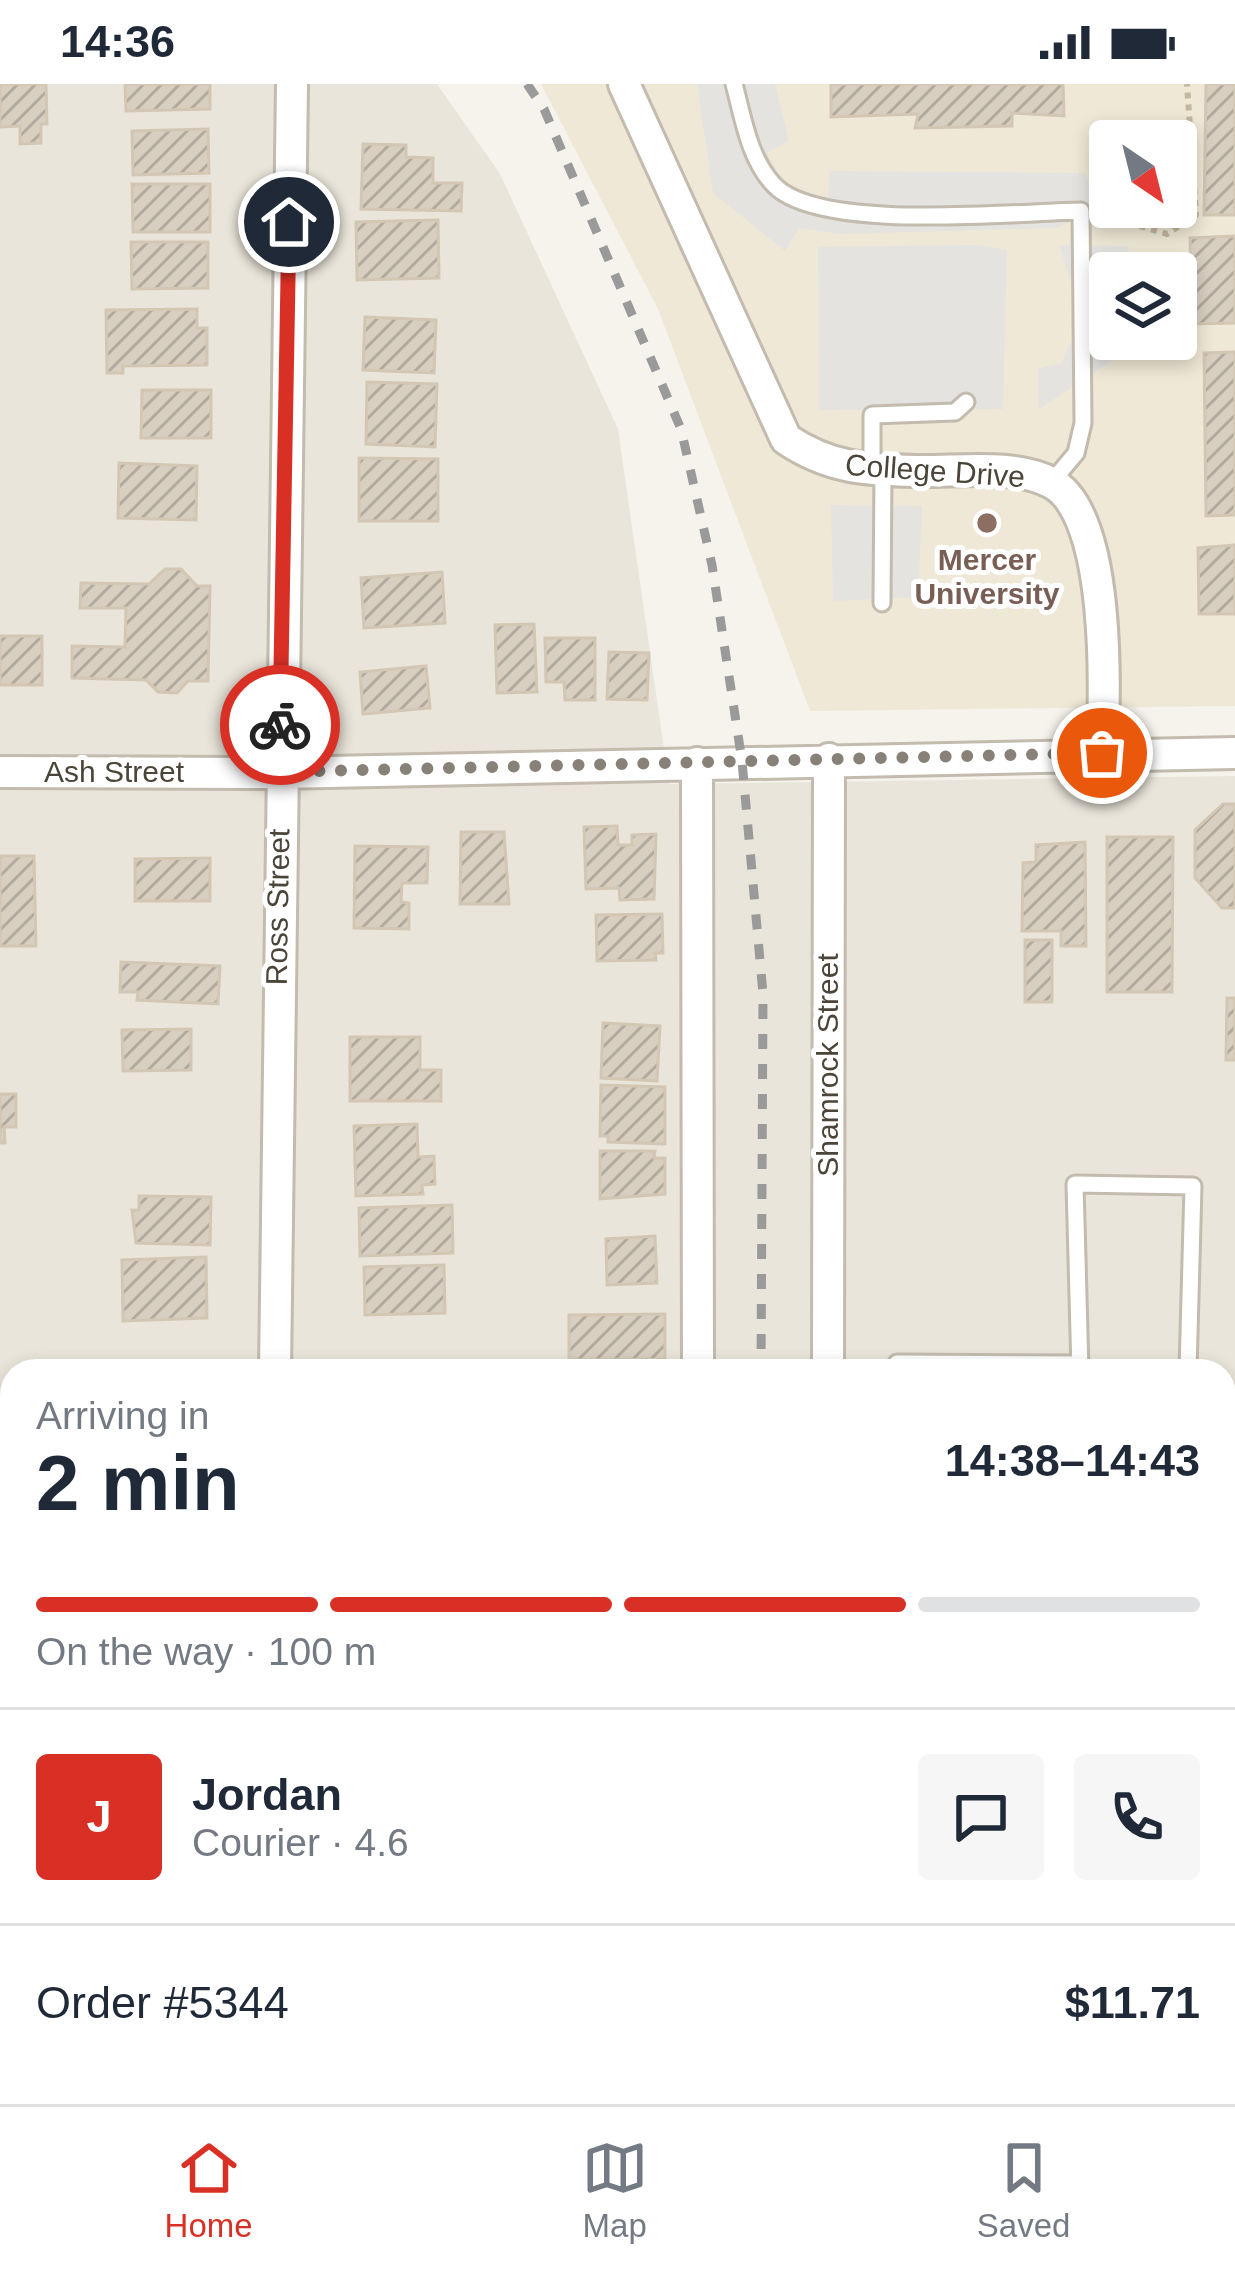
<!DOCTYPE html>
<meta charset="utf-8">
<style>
body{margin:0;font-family:Arial,sans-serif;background:#f6f6f7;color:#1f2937;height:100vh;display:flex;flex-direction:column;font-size:45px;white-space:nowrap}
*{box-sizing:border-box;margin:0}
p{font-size:39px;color:#747a83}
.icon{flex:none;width:66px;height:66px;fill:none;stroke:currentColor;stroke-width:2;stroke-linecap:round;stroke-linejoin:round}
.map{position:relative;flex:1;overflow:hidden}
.side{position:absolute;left:0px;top:1275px;width:1236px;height:747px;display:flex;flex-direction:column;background:#fff;border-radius:36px 36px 0 0;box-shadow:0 6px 18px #0003}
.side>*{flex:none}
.needle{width:78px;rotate:145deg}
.tools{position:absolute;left:1089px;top:36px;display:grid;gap:24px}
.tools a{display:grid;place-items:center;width:108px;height:108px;border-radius:12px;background:#fff;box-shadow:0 6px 18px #0003;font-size:60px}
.pin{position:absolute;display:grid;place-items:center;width:102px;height:102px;color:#fff;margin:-51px;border:6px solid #fff;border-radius:50%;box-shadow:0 3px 12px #0007}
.courier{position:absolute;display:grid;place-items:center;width:120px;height:120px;margin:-60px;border:9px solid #d93025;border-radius:50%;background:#fff;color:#222;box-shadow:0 3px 15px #0007}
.head em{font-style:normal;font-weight:700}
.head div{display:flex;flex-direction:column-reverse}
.head{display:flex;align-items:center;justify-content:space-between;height:204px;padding:0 36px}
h1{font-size:78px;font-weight:700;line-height:90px}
.bar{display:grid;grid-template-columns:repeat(4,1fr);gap:18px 12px;align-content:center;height:144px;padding:0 36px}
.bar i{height:15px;border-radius:9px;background:#e0e1e3}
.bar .current{background:#d93025}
.bar p{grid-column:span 4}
.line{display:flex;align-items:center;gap:30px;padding:0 36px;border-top:3px solid #e0e1e3}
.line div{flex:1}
.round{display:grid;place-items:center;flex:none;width:126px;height:126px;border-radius:12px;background:#f6f6f7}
.status{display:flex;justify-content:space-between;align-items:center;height:84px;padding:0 60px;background:#fff;direction:ltr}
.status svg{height:33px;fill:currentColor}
.menu{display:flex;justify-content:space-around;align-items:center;height:168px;border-top:3px solid #e0e1e3;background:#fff;font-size:33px;color:#747a83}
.menu a{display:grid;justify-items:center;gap:6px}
.menu .current{color:#d93025}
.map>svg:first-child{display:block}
.residential{fill:#eae5da;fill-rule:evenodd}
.education{fill:#efe8d6;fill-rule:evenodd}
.parking{fill:#e5e3e0}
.building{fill:url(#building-hatch);stroke:#d3c7b4;stroke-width:3}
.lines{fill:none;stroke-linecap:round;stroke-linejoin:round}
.service-casing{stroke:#c2bbae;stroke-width:21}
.minor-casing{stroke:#c2bbae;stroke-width:36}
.path{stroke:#c4b79f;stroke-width:6;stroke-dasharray:6 6;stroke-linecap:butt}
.service{stroke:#fff;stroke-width:15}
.minor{stroke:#fff;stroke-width:30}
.rail{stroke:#9a9a9a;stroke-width:9;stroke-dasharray:15 15;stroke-linecap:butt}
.done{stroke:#878178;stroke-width:12;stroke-dasharray:0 21.6}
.route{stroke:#d93025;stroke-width:15}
.education-dot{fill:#8d6e63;stroke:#fff;stroke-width:4.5}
.labels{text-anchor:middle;stroke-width:10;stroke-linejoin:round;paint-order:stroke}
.street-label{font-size:30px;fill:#4b4439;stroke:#fff}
.education-label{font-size:30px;font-weight:bold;fill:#785e54;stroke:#fff}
</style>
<div class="status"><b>14:36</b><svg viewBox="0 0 49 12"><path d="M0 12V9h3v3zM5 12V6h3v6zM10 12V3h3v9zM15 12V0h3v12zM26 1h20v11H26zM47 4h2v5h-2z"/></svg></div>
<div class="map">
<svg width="1235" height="2020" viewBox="0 0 1235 2020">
<defs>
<pattern id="building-hatch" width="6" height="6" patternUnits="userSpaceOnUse" patternTransform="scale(3)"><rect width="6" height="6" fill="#d8cfc1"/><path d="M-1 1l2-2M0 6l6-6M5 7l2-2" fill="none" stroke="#b1aa9e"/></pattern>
</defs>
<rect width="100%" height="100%" fill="#f6f3ec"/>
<path class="residential" d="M 0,0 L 437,0 L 500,90 L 618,345 L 669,700 L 1235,692 L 1235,2020 L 0,2020 ZM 12,1287 L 1224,1287 L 1224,2010 L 12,2010 Z"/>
<path class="education" d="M 541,0 L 1235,0 L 1235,622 L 810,627 L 658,225 ZM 1110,57 L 1176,57 L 1176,123 L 1110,123 ZM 1110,189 L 1176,189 L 1176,255 L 1110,255 Z"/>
<path class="parking" d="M 697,0 L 775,0 L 789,56 L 767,69 L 784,100 L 828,114 L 830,87 L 1085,89 L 1097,125 L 1057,144 L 840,150 L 799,144 L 785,167 L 713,109 Z
M 976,161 L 1007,166 L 1003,325 L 819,326 L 818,163 Z
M 1059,161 L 1129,162 L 1126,189 L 1110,189 L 1110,255 L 1119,255 L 1117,273 L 1039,325 L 1038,285 L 1062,279 L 1082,232 Z
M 831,421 L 922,422 L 918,513 L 833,517 Z"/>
<path class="building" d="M 0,0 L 46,0 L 47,40 L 41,40 L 41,59 L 20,60 L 20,42 L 0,43 Z
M 125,0 L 210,0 L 210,25 L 126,27 Z
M 831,0 L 1063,0 L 1064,32 L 1012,29 L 1012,42 L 915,44 L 918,30 L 831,33 Z
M 1206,0 L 1235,0 L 1235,131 L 1204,131 Z
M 208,45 L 209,89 L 133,91 L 132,47 Z
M 363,60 L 406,61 L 406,73 L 433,74 L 433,99 L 462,99 L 461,127 L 361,125 Z
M 132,100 L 210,100 L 210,148 L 133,148 Z
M 438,136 L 439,194 L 357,196 L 356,138 Z
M 1235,152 L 1235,239 L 1192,240 L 1190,154 Z
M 131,158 L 208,158 L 208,204 L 132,205 Z
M 197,225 L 197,244 L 207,244 L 207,281 L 123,282 L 123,289 L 107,289 L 106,226 Z
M 365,233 L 436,236 L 434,289 L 363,286 Z
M 1235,268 L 1235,431 L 1206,432 L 1204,269 Z
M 367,298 L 437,300 L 435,363 L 366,360 Z
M 142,306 L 211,306 L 211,354 L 141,354 Z
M 359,374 L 438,375 L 438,437 L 359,437 Z
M 119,379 L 197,382 L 196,436 L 118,434 Z
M 1235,461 L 1235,530 L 1199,530 L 1198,464 Z
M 165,485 L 181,485 L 197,502 L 210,502 L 208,597 L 188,597 L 177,609 L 158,608 L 146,596 L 72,594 L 72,562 L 125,563 L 126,524 L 80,524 L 81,499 L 149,500 Z
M 442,488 L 445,539 L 364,544 L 361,494 Z
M 534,540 L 537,608 L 497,609 L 495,541 Z
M 0,552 L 42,552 L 42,601 L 0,601 Z
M 545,554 L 595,554 L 595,616 L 565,616 L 564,598 L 546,598 Z
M 609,568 L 649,569 L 647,616 L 607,615 Z
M 426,582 L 430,624 L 363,630 L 360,588 Z
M 1223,720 L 1235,720 L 1235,824 L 1222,824 L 1195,794 L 1195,746 Z
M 617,742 L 618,761 L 632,761 L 632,751 L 656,750 L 654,815 L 620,816 L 619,804 L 586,805 L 584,743 Z
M 461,748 L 504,748 L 509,820 L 460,820 Z
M 1107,753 L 1173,753 L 1172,908 L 1107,908 Z
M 1085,758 L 1086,862 L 1061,862 L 1061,847 L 1022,847 L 1023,779 L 1036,778 L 1036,761 Z
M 355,762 L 428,763 L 427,799 L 402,799 L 401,818 L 409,819 L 409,845 L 354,844 Z
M 0,772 L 34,772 L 36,862 L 0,862 Z
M 210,774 L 210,817 L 135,817 L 135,775 Z
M 662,830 L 663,869 L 655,869 L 656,876 L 597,877 L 596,831 Z
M 1025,856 L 1052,856 L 1052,918 L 1025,918 Z
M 121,878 L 220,882 L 218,920 L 137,916 L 138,908 L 120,908 Z
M 1227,914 L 1235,914 L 1235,976 L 1226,976 Z
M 603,939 L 660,942 L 657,997 L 601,994 Z
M 191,945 L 191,986 L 123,987 L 122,946 Z
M 350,953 L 420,953 L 420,986 L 441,986 L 441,1017 L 350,1017 Z
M 601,1001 L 665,1003 L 665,1060 L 608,1058 L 608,1052 L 600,1052 Z
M 0,1010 L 16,1010 L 16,1043 L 4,1043 L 5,1059 L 0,1059 Z
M 417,1040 L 418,1073 L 434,1072 L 435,1100 L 422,1101 L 423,1110 L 356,1112 L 354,1042 Z
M 600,1067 L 655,1067 L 654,1074 L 665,1074 L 665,1110 L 600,1115 Z
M 139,1112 L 211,1113 L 210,1161 L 136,1159 L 132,1126 L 139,1126 Z
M 452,1121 L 453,1169 L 360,1172 L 359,1124 Z
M 655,1152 L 657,1199 L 607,1201 L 606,1155 Z
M 206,1173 L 207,1234 L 123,1237 L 122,1176 Z
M 444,1181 L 445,1229 L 365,1231 L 364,1183 Z
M 665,1230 L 665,1275 L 569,1276 L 569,1231 Z
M 366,1283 L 442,1287 L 366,1287 Z
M 3,1314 L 12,1314 L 12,1406 L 0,1413 Z
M 10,1544 L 12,1544 L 10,1609 L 5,1565 L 11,1564 Z
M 1235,1594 L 1235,1683 L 1224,1683 L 1224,1595 Z
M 0,1725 L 10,1725 L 12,1816 L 0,1816 Z
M 1224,1735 L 1235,1735 L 1235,1845 L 1224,1846 Z
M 0,1831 L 1,1845 L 6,1845 L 5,1926 L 0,1926 Z
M 1224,1903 L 1235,1903 L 1235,1991 L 1224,1991 Z
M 0,1934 L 10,1934 L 14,2020 L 0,2020 Z
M 129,2010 L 186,2010 L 186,2014 L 129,2015 Z"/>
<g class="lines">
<defs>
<path id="service" d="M 734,0 C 743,33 749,76 775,102 C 821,148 1013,128 1081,127 L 1083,339 L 1076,369 L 1051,399
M 872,386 L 872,331 L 955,328 L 966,318
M 882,519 L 883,386
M 897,1287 L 897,1279 L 1080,1280
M 1080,1287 L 1075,1100 L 1193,1102 L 1188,1287
M 838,2010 L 838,2020"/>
<path id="minor" d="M 624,0 L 786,355 C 829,384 866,386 916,387 C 958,388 1014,379 1052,399 C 1111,431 1105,609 1102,669
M 697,679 L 698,1287
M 0,688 L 279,689 L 1235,669
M 275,1287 L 292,0
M 828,1287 L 829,675
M 0,1471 L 12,1471
M 1224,1474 L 1235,1474
M 0,1663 L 12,1663
M 472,2010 L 473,2020
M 267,2020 L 267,2010"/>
</defs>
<use href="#service" class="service-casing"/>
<use href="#minor" class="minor-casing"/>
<path class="path" d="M 1105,132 L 1167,150 L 1196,131 L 1187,0"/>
<use href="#service" class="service"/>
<use href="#minor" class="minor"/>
<path class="rail" d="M 527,0 L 544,25 L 681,345 L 712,481 L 742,677 L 763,910 L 761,1287
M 780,2010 L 780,2020"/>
</g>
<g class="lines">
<path class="done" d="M 280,641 L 280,688 L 1102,669"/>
<path class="route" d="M 280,641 L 289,138"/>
</g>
<circle class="education-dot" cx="987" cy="439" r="12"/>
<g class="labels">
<g class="street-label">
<text transform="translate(935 387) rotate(4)" y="10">College Drive</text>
<text x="114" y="698">Ash Street</text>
<text transform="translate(278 823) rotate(-89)" y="10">Ross Street</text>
<text transform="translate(828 981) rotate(-90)" y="10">Shamrock Street</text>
</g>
<g class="education-label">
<text x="987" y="486">Mercer<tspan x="987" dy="34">University</tspan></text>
</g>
</g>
</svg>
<div class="tools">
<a><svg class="needle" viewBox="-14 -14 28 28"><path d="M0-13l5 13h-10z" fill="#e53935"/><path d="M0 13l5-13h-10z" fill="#747a83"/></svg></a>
<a><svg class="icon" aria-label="layers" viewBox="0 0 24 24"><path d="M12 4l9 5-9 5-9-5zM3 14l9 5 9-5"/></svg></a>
</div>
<div class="pin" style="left:1102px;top:669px;background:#ea580c"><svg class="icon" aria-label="bag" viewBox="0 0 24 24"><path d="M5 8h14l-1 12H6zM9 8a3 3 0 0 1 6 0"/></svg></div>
<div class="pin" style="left:289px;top:138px;background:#1f2937"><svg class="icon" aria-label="home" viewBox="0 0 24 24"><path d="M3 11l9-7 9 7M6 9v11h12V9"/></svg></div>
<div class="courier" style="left:280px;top:641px"><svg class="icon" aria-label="bike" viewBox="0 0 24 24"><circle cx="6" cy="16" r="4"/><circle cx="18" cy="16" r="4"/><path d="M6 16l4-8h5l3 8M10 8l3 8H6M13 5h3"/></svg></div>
<section class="side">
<div class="head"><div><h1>2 min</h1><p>Arriving in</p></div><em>14:38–14:43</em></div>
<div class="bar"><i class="current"></i><i class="current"></i><i class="current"></i><i></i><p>On the way · 100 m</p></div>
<div class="line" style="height:216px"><b class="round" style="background:#d93025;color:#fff">J</b><div><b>Jordan</b><p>Courier · 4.6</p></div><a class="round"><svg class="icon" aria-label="chat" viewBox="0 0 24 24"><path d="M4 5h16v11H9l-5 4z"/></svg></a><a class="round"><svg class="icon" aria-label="phone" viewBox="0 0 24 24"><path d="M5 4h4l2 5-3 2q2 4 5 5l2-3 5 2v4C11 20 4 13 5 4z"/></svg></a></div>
<div class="line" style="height:156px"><div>Order #5344</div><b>$11.71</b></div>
</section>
</div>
<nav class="menu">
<a class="current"><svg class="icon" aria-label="home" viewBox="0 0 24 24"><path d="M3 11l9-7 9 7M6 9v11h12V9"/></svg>Home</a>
<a><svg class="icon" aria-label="map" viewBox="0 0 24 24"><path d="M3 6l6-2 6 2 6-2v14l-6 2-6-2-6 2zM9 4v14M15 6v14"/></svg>Map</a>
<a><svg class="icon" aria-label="saved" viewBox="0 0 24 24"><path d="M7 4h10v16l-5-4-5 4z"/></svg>Saved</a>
</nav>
